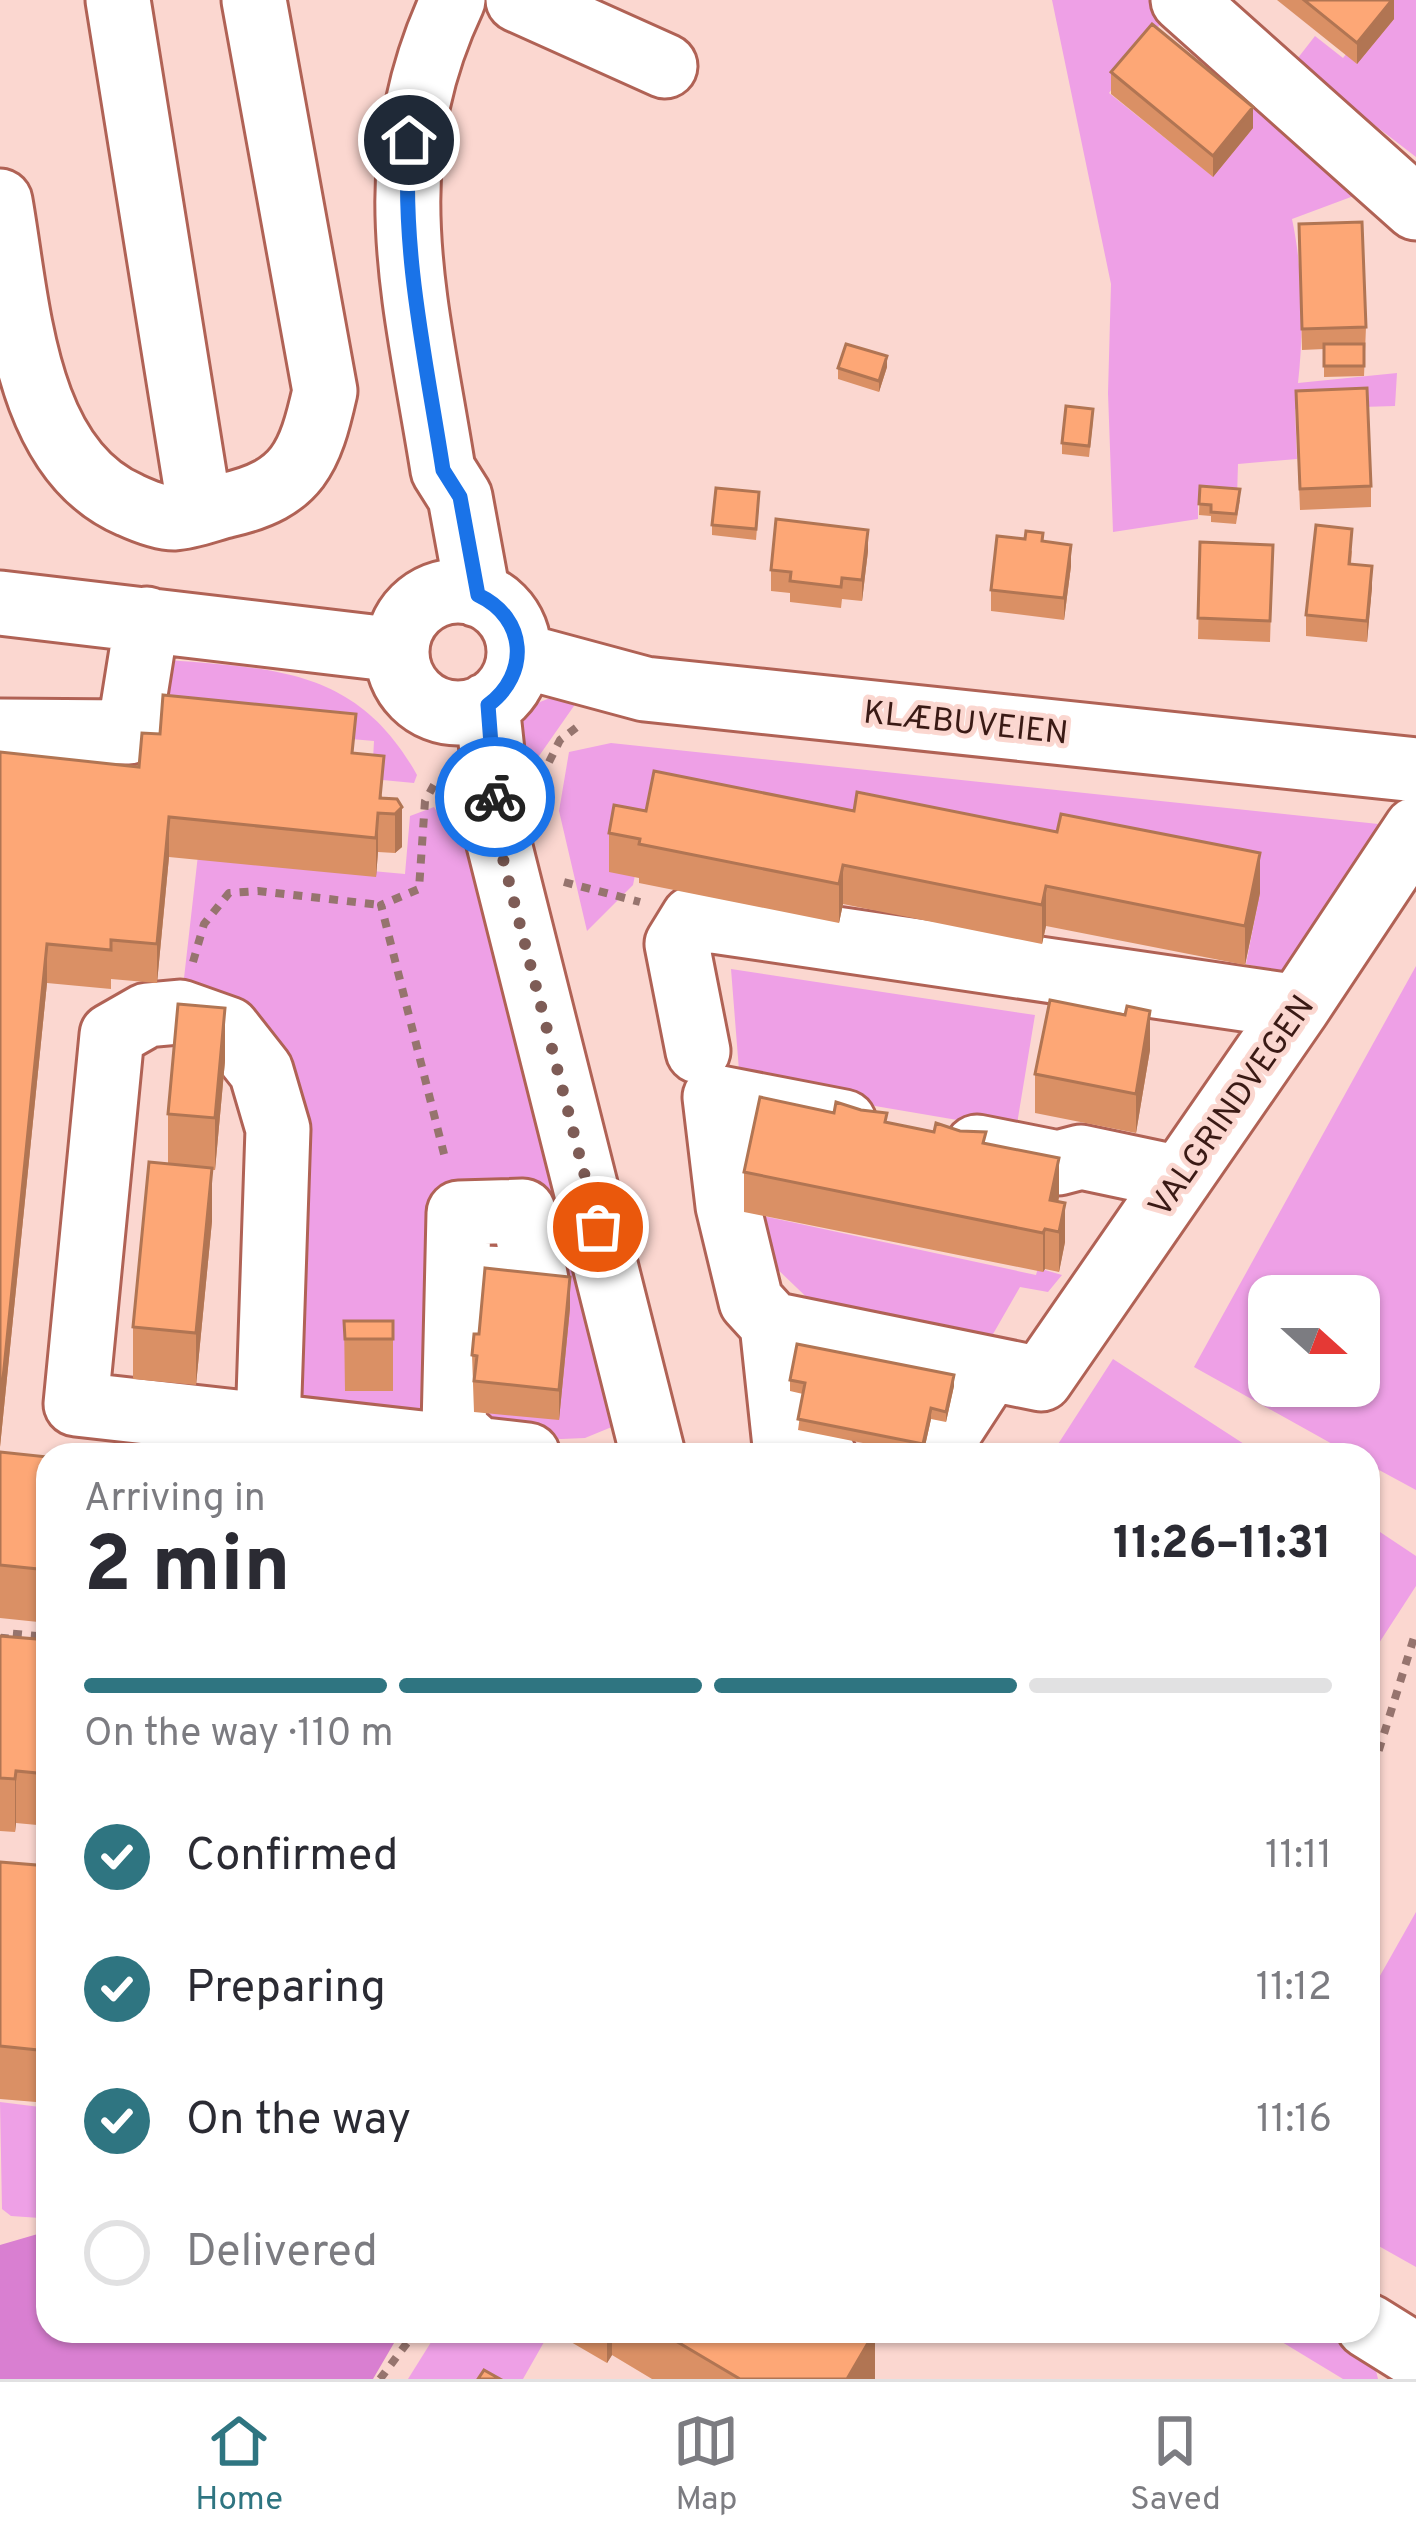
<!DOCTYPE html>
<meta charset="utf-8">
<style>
body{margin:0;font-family:Overpass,sans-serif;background:#f7f7f7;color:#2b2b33;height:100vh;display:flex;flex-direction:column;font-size:45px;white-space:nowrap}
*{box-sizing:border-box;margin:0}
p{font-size:39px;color:#7c7c81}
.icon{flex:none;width:66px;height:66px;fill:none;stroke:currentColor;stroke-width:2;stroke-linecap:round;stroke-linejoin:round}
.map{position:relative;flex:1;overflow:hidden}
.details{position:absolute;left:36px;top:1443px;width:1344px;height:900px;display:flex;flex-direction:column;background:#fff;border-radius:36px;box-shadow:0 3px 9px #0004}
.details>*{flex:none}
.needle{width:78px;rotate:111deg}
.controls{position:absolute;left:1248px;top:1275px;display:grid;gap:24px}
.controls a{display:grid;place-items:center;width:132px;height:132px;border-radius:24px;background:#fff;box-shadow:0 3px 9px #0004;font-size:60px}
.pin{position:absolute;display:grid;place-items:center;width:102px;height:102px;color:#fff;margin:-51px;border:6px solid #fff;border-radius:50%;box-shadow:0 3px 12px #0007}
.courier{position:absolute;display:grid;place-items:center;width:120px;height:120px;margin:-60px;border:9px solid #1a73e8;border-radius:50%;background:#fff;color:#222;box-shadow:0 3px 15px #0007}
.overview em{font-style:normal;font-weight:800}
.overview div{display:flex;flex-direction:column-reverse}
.overview{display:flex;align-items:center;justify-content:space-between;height:204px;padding:0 48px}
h1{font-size:78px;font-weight:800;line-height:90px}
.bar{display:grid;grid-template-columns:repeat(4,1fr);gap:18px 12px;align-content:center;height:144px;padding:0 48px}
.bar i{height:15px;border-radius:9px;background:#e1e1e2}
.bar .current{background:#2f7581}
.bar p{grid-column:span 4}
ol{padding:0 48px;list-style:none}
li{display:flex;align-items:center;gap:36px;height:132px}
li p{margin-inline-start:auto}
li .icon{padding:12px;border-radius:50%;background:#2f7581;color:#fff;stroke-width:4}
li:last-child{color:#7c7c81}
li i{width:66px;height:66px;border:6px solid #e1e1e2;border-radius:50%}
.tab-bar{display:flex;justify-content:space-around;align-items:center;height:168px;border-top:3px solid #e1e1e2;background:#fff;font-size:33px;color:#7c7c81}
.tab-bar a{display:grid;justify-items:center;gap:6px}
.tab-bar .current{color:#2f7581}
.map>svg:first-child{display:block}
.green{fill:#eea0e6;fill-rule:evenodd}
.forest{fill:#d97fd1}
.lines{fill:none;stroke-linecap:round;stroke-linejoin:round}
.minor-casing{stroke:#b06255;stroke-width:69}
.path{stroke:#96746e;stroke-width:8;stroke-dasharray:9 9;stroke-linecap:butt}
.minor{stroke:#fff;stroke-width:63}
.wall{fill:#da9065}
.shaded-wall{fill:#b17553}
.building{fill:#fda776;stroke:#b17553;stroke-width:3}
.done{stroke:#7e5c56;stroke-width:12;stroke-dasharray:0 21.6}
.route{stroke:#1a73e8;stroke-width:15}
.labels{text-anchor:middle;stroke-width:10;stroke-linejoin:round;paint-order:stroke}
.street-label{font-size:33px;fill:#3a1a15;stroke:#fbd7d0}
</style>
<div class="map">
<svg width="1416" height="2379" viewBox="0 0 1416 2379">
<rect width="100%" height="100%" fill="#fbd7d0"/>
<path class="green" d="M 1052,0 L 1149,0 L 1167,15 L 1109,93 L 1211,175 L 1237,111 L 1260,91 L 1359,194 L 1292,219 C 1303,271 1304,331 1298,383 L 1397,373 L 1395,406 L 1295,409 L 1297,459 L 1238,464 L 1237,497 L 1198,497 L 1198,519 L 1113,532 L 1108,393 L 1111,284 Z
M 1374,0 L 1416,0 L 1416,157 L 1294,63 L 1315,36 L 1343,58 L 1383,8 Z
M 169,660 C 276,669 358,669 417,775 L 414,783 L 372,779 L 374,741 L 179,724 L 149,741 Z
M 555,697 L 576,703 L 539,756 L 530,763 L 509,769 C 514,729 511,708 555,697 Z
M 611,743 L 1397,826 L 1294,975 L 1246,964 L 1260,891 L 647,816 L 633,885 L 587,931 L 559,811 L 569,752 Z
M 434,807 L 446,826 L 461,819 L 478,862 L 619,1424 L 585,1438 L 561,1439 L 325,1415 L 292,1392 L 297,1102 L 183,987 L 198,855 L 405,874 L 410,816 Z
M 1416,966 L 1416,1490 L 1368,1464 L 1368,1455 L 1352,1455 L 1194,1367 ZM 1269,1296 L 1359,1296 L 1359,1386 L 1269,1386 Z
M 731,969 L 1035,1015 L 1016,1130 L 740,1083 Z
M 740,1211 L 1036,1275 L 1038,1268 L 1062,1275 L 1048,1292 L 1020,1287 L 985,1348 L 822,1312 L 771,1263 Z
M 1113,1359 L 1261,1455 L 1051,1455 Z
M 1368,1524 L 1416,1556 L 1416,1586 L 1368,1660 Z
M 1416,1912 L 1416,2267 L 1368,2240 L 1368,1997 Z
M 0,2102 L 48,2108 L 48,2206 L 40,2218 L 11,2216 L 2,2209 Z
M 438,2331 L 542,2331 L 548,2335 L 523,2379 L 408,2379 Z
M 1264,2331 C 1304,2331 1370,2326 1378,2379 L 1343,2379 Z"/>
<path class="forest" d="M 48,2231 L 48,2331 L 401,2331 L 373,2379 L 0,2379 L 0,2245 Z"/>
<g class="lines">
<defs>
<path id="minor" d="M 118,0 L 200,511
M 453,0 C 375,165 416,300 443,470 L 460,497 L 478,595
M 518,0 L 665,66
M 1183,0 L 1416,208
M 0,201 C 18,302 23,459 130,505 C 143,511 160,518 174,518 C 191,517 211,509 227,505 C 298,489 310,458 325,391 L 254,0
M397 652a61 61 0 1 1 122 0a61 61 0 1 1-122 0Z
M 0,603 L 397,650
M 519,655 L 645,689 L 1416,770
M 487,705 L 496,788 L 493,820 L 653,1455
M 0,731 L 129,732 L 147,619
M 698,1051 L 677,944 L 693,918 L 1298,1007
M 977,1147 L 1058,1163 L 1081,1157 L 1180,1178
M 459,1277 L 536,1280 L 523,1211 L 459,1213 L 454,1428 L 477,1449
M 772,1324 L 751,1301 L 728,1206 L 715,1097 L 844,1122
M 268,1426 L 278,1129 L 261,1071 L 228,1029 L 180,1012 L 147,1015 L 112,1035 L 76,1404 C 227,1421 378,1438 528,1455
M 824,1455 L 785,1446 L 772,1324 L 1041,1379 L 1298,1007 L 1416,829
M 934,1455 L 990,1369
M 1368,2326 L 1416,2356"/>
</defs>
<use href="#minor" class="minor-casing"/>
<path class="path" d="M 549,762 L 560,740 L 581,724
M 434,785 L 425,801 L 419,889 L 381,905 L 446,1162
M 564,882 L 640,902
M 193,962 L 204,924 L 229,893 L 258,891 L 381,905
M 4,1643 L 5,1633 L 48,1637
M 1368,1785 L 1416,1631
M 380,2379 L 416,2331"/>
<use href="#minor" class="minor"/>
</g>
<path class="wall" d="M 1277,0 L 1394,0 L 1394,19 L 1357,64 Z
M 1111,72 L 1253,128 L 1213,177 L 1111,94 Z
M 1299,224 L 1366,327 L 1364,376 L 1324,377 L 1324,349 L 1302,350 Z
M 887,367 L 879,392 L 838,379 L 838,368 Z
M 1296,412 L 1371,486 L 1371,507 L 1300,510 Z
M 1093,420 L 1089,457 L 1062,454 L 1062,443 Z
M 1200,486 L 1240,500 L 1236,524 L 1211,522 L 1211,516 L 1199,515 Z
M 759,503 L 756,540 L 712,535 L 712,525 Z
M 1043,541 L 1071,566 L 1064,620 L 991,611 L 991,590 Z
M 1200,542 L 1273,545 L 1270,642 L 1198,639 Z
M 1352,550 L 1351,564 L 1372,587 L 1367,642 L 1306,636 L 1306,615 Z
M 868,551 L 862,601 L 842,599 L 841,608 L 790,602 L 790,593 L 771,591 L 771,570 Z
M 0,752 L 139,767 L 356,754 L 383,798 L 397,799 L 402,847 L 395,853 L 378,852 L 376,877 L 169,857 L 157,983 L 111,979 L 111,989 L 47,983 L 0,1447 Z
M 646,811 L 1260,893 L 1245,965 L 1046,926 L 1042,944 L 843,904 L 839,923 L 639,883 L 639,878 L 609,872 L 609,833 Z
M 1150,1050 L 1136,1133 L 1035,1113 L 1035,1074 Z
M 225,1061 L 215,1170 L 212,1170 L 212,1221 L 196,1385 L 133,1379 L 133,1327 L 168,1164 L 168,1114 Z
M 887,1123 L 986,1143 L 1059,1197 L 1058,1202 L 1065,1242 L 1059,1272 L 1045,1269 L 1043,1272 L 744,1212 L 744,1172 Z
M 570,1308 L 559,1420 L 474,1412 L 472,1355 L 479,1334 Z
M 344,1321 L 393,1321 L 393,1391 L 345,1391 Z
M 790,1380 L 954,1386 L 946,1422 L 931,1419 L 923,1455 L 798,1430 L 803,1394 L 790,1391 Z
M 0,1452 L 48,1457 L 48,1623 L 0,1618 Z
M 0,1636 L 48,1640 L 48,1826 L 16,1823 L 15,1832 L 0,1831 Z
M 0,1862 L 48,1866 L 48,2103 L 0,2099 Z
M 552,2331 L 875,2331 L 875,2379 L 652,2379 L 612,2355 L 607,2363 Z"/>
<path class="shaded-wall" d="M 1392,0 L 1394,0 L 1394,19 L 1357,64 L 1357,43 Z
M 1253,107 L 1253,128 L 1213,177 L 1213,156 Z
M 887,356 L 887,367 L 879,392 L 879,381 Z
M 868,530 L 868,551 L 862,601 L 862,580 Z
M 1071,545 L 1071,566 L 1064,620 L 1064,598 Z
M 1372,566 L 1372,587 L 1367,642 L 1367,621 Z
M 402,807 L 402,847 L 395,853 L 395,814 Z
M 378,813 L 378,852 L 376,877 L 376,838 Z
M 169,817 L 169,857 L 157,983 L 157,944 Z
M 1260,853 L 1260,893 L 1245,965 L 1245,926 Z
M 843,865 L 843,904 L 839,923 L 839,884 Z
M 1046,886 L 1046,926 L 1042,944 L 1042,905 Z
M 47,944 L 47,983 L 0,1447 L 0,1408 Z
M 225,1008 L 225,1061 L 215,1170 L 215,1118 Z
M 1150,1011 L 1150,1050 L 1136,1133 L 1136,1094 Z
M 1059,1158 L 1059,1197 L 1052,1231 L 1050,1200 Z
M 212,1168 L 212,1221 L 196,1385 L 196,1333 Z
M 1065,1203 L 1065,1242 L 1059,1272 L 1059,1232 Z
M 1045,1229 L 1045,1269 L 1043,1272 L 1043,1233 Z
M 570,1277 L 570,1308 L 559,1420 L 559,1390 Z
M 954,1375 L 954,1386 L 946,1422 L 946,1412 Z
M 931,1408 L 931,1419 L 923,1455 L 923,1444 Z
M 16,1771 L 16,1823 L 15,1832 L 15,1779 Z
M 607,2331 L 612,2331 L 612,2355 L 607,2363 Z
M 875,2331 L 875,2379 L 847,2379 Z"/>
<path class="building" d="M 1304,0 L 1392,0 L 1357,43 Z
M 1152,24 L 1253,107 L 1213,156 L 1111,72 Z
M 1362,222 L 1366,327 L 1302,329 L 1299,224 Z
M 846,344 L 887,356 L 879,381 L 838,368 Z
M 1324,344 L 1364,344 L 1364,366 L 1324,366 Z
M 1367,388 L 1371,486 L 1300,489 L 1296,391 Z
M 1066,406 L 1093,409 L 1089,446 L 1062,443 Z
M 1200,486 L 1240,489 L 1236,514 L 1211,512 L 1211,505 L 1199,504 Z
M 716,488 L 759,492 L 756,529 L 712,525 Z
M 776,519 L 868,530 L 862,580 L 842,578 L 841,587 L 790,581 L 791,572 L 771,570 Z
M 1316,525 L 1352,529 L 1349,564 L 1372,566 L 1367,621 L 1306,615 Z
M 1026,531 L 1043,533 L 1042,541 L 1071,545 L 1064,598 L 991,590 L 997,536 L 1025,539 Z
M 1200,542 L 1273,545 L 1270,621 L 1198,618 Z
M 163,695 L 356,714 L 352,753 L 384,756 L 380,798 L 397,799 L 402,807 L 395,814 L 378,813 L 376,838 L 169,817 L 157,944 L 111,940 L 111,950 L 47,944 L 0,1408 L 0,752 L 139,767 L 142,733 L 160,734 Z
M 654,771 L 854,811 L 857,792 L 1057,832 L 1061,814 L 1260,853 L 1245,926 L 1046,886 L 1042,905 L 843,865 L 839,884 L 639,844 L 640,839 L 609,833 L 614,805 L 646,811 Z
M 1050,1000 L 1125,1015 L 1127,1006 L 1150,1011 L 1136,1094 L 1035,1074 Z
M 178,1004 L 225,1008 L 215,1118 L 168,1114 Z
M 760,1097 L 834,1113 L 836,1102 L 861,1110 L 887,1113 L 885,1122 L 934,1132 L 936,1123 L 960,1131 L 986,1132 L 983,1143 L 1059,1158 L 1050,1200 L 1065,1203 L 1059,1232 L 1045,1229 L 1043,1233 L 744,1172 Z
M 149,1162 L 212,1168 L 196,1333 L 133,1327 Z
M 485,1268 L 570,1277 L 559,1390 L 474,1381 L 477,1356 L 472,1355 L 474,1334 L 479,1334 Z
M 344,1321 L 393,1321 L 393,1339 L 345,1339 Z
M 797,1344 L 954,1375 L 946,1412 L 931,1408 L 923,1444 L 798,1419 L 805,1383 L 790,1380 Z
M 0,1452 L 48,1457 L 48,1570 L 0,1565 Z
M 0,1636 L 48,1640 L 48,1774 L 16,1771 L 15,1779 L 0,1778 Z
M 0,1862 L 48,1866 L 48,2051 L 0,2046 Z
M 659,2331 L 875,2331 L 847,2379 L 740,2379 Z
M 484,2370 L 500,2379 L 478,2379 Z"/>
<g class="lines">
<path class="done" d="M 495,797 L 493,820 L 598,1227"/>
<path class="route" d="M 409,140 C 401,252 426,360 443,470 L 460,497 L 478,595 C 527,618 530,674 488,705 L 495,797"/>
</g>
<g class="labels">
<g class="street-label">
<text transform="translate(966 721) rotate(6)" y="12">KLÆBUVEIEN</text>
<text transform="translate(1230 1105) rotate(-55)" y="12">VALGRINDVEGEN</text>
</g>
</g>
</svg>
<div class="controls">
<a><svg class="needle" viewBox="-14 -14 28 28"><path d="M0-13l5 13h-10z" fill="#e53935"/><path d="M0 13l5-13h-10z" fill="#7c7c81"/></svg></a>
</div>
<div class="pin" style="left:598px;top:1227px;background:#ea580c"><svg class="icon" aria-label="bag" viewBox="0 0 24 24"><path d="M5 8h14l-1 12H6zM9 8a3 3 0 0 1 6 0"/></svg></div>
<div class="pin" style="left:409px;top:140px;background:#1f2937"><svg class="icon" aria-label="home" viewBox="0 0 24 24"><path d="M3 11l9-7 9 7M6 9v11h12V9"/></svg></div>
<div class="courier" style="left:495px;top:797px"><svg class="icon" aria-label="bike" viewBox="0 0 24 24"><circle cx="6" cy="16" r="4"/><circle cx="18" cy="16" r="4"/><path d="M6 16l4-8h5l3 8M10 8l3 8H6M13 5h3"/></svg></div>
<section class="details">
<div class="overview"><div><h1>2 min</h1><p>Arriving in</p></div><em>11:26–11:31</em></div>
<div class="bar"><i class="current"></i><i class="current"></i><i class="current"></i><i></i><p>On the way · 110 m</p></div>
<ol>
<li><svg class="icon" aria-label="check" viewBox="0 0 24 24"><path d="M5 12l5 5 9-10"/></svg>Confirmed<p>11:11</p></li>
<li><svg class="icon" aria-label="check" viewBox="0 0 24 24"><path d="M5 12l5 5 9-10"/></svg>Preparing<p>11:12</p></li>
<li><svg class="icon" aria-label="check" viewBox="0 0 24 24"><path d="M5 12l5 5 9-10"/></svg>On the way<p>11:16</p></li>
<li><i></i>Delivered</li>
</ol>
</section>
</div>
<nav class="tab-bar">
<a class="current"><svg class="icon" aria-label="home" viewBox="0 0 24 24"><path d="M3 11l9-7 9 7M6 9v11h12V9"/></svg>Home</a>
<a><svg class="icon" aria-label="map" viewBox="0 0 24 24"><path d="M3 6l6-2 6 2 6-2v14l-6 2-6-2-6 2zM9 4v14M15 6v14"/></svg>Map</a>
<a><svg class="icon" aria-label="saved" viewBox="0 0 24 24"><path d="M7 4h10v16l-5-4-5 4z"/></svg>Saved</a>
</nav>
